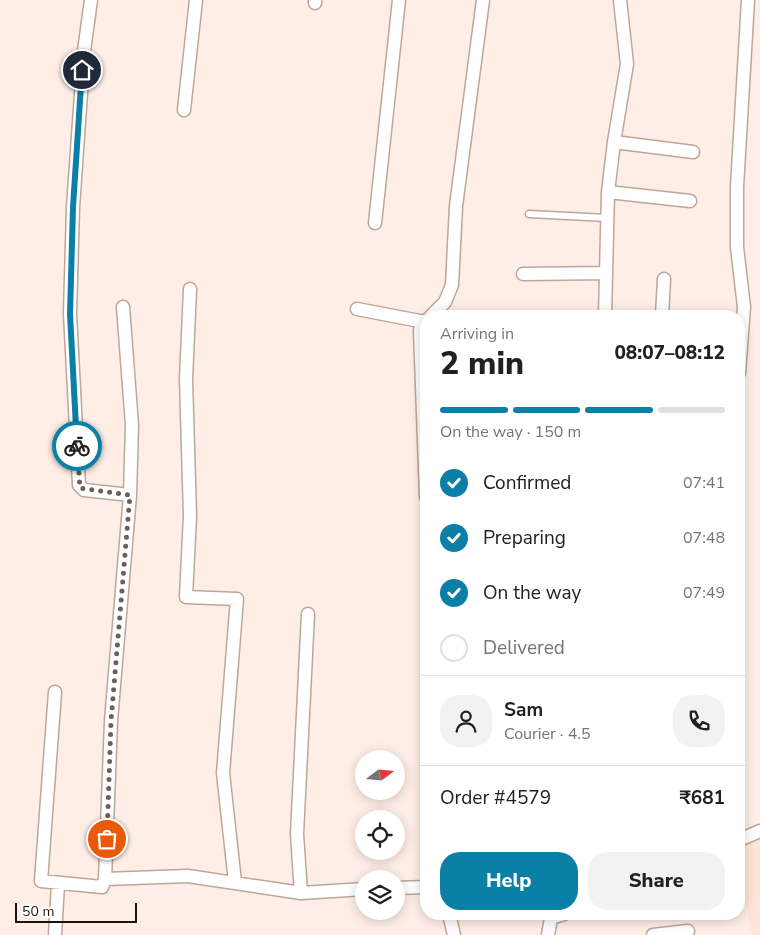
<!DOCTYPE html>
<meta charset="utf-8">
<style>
body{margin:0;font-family:"Nunito Sans",sans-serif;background:#f2f2f2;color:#202124;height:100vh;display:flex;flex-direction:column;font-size:19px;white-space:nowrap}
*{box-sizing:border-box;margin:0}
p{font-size:16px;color:#757577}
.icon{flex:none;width:28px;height:28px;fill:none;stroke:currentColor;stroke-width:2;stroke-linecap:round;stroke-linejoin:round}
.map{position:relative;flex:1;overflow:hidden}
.sheet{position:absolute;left:420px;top:310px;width:325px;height:610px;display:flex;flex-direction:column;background:#fff;border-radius:20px;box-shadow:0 2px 12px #0003}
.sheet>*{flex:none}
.needle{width:32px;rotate:74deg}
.fabs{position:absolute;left:355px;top:750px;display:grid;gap:10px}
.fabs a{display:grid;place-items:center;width:50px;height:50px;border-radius:50%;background:#fff;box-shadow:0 2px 12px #0003;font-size:25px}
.scale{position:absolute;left:15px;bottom:12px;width:122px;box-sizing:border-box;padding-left:5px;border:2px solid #1c140f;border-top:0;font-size:14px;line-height:18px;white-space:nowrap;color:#1c140f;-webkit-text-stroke:4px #fff;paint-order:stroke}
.pin{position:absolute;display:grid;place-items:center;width:42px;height:42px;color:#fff;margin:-21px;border:2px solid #fff;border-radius:50%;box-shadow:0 1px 5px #0007}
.courier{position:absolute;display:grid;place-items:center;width:50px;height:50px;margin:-25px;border:4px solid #0c7fa7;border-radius:50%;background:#fff;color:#222;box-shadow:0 1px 6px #0007}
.headline em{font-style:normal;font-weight:800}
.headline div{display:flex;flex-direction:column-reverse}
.headline{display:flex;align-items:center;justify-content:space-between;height:85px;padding:0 20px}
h1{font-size:32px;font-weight:800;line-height:38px}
.bar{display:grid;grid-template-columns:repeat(4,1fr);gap:8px 5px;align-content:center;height:60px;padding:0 20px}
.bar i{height:6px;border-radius:4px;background:#e0e0e0}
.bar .current{background:#0c7fa7}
.bar p{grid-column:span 4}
.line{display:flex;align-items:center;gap:12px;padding:0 20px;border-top:1px solid #e0e0e0}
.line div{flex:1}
.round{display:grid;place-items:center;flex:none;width:52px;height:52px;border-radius:20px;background:#f2f2f2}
ol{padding:0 20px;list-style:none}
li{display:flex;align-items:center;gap:15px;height:55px}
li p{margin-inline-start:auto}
li .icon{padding:5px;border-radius:50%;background:#0c7fa7;color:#fff;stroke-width:4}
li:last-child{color:#757577}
li i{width:28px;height:28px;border:2px solid #e0e0e0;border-radius:50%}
.primary-button{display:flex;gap:10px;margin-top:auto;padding:10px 20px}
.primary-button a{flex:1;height:58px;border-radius:20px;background:#0c7fa7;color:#fff;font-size:20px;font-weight:800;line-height:58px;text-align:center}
.primary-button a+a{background:#f2f2f2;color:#202124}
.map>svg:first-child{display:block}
.built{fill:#ffe5d7}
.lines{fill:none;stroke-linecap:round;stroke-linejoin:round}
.lane-casing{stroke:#bea69a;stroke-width:9}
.street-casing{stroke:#bea69a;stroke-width:15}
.lane{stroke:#fff;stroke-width:6}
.street{stroke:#fff;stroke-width:12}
.done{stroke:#6b605a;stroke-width:5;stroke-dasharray:0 9}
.route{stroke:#0c7fa7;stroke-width:6}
</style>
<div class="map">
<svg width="760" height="935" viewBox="0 0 760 935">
<rect width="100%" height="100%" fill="#feeee6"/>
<path class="built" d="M 760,837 L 760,935 L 752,935 L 739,872 L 739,848 Z"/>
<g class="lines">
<defs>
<path id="lane" d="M 529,214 L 607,218"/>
<path id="street" d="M 91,0 L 84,51 L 73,207 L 70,314 L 79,485 L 84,490 L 130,495
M 315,3 L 315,0
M 184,110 L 196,0
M 614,142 L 693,152
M 608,192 L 690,201
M 375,223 L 399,0
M 523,274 L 606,273
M 190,289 L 186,379 L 190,516 L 186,597 L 237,599 L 223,773 L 235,882
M 123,307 L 132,425 L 130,495 L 111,721 L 105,879 L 188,876 L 301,893 L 364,889
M 357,309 L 425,322
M 431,316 L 445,302 L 452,285 L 456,206 L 483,0
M 605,316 L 608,192 L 614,142 L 627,64 L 620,0
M 662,316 L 664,279
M 426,320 L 420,330 L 426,497
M 739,373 L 744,307 L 737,247 L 737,187 L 748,0
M 55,692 L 41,881 L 102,887 L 105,879
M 739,840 L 760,831
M 396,888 L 426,887
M 301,893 L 297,834 L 308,614
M 449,914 L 454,935
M 55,935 L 58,884
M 548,935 L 551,918 L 564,914
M 653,935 L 688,931"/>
</defs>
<use href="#lane" class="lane-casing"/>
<use href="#street" class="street-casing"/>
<use href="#lane" class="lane"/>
<use href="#street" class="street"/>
</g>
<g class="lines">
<path class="done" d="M 77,446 L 80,488 L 130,495 L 111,721 L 107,839"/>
<path class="route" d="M 77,446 L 70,314 L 73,207 L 82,70"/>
</g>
</svg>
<div class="fabs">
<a><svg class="needle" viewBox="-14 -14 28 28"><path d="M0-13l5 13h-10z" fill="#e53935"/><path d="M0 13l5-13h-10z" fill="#757577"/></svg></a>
<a><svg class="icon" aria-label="locate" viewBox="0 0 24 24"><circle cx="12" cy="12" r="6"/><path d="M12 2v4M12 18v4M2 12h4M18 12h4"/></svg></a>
<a><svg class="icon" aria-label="layers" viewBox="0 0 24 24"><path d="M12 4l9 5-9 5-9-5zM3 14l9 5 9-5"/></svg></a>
</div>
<div class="scale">50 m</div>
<div class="pin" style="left:107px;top:839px;background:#ea580c"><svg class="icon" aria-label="bag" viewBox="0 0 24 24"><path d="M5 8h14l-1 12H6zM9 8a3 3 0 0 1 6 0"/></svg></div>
<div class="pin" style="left:82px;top:70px;background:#1f2937"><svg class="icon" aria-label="home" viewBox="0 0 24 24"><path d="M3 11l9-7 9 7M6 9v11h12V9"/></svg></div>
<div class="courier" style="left:77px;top:446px"><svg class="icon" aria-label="bike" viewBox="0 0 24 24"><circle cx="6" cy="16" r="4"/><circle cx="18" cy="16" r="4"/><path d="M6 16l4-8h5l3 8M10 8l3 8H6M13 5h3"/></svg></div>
<section class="sheet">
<div class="headline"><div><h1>2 min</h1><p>Arriving in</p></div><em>08:07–08:12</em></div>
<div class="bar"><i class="current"></i><i class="current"></i><i class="current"></i><i></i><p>On the way · 150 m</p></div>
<ol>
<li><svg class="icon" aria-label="check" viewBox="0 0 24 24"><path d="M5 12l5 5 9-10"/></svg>Confirmed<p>07:41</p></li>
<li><svg class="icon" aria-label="check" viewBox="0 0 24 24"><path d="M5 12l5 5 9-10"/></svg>Preparing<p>07:48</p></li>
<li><svg class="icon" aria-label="check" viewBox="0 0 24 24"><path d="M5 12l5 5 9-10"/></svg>On the way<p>07:49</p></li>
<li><i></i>Delivered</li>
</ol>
<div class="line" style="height:90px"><a class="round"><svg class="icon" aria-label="person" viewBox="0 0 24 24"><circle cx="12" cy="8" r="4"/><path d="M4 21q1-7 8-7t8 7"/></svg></a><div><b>Sam</b><p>Courier · 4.5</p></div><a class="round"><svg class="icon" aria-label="phone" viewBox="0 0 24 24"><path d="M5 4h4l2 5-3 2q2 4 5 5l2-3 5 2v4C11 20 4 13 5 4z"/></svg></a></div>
<div class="line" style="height:65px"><div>Order #4579</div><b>₹681</b></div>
<div class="primary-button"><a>Help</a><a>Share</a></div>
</section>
</div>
